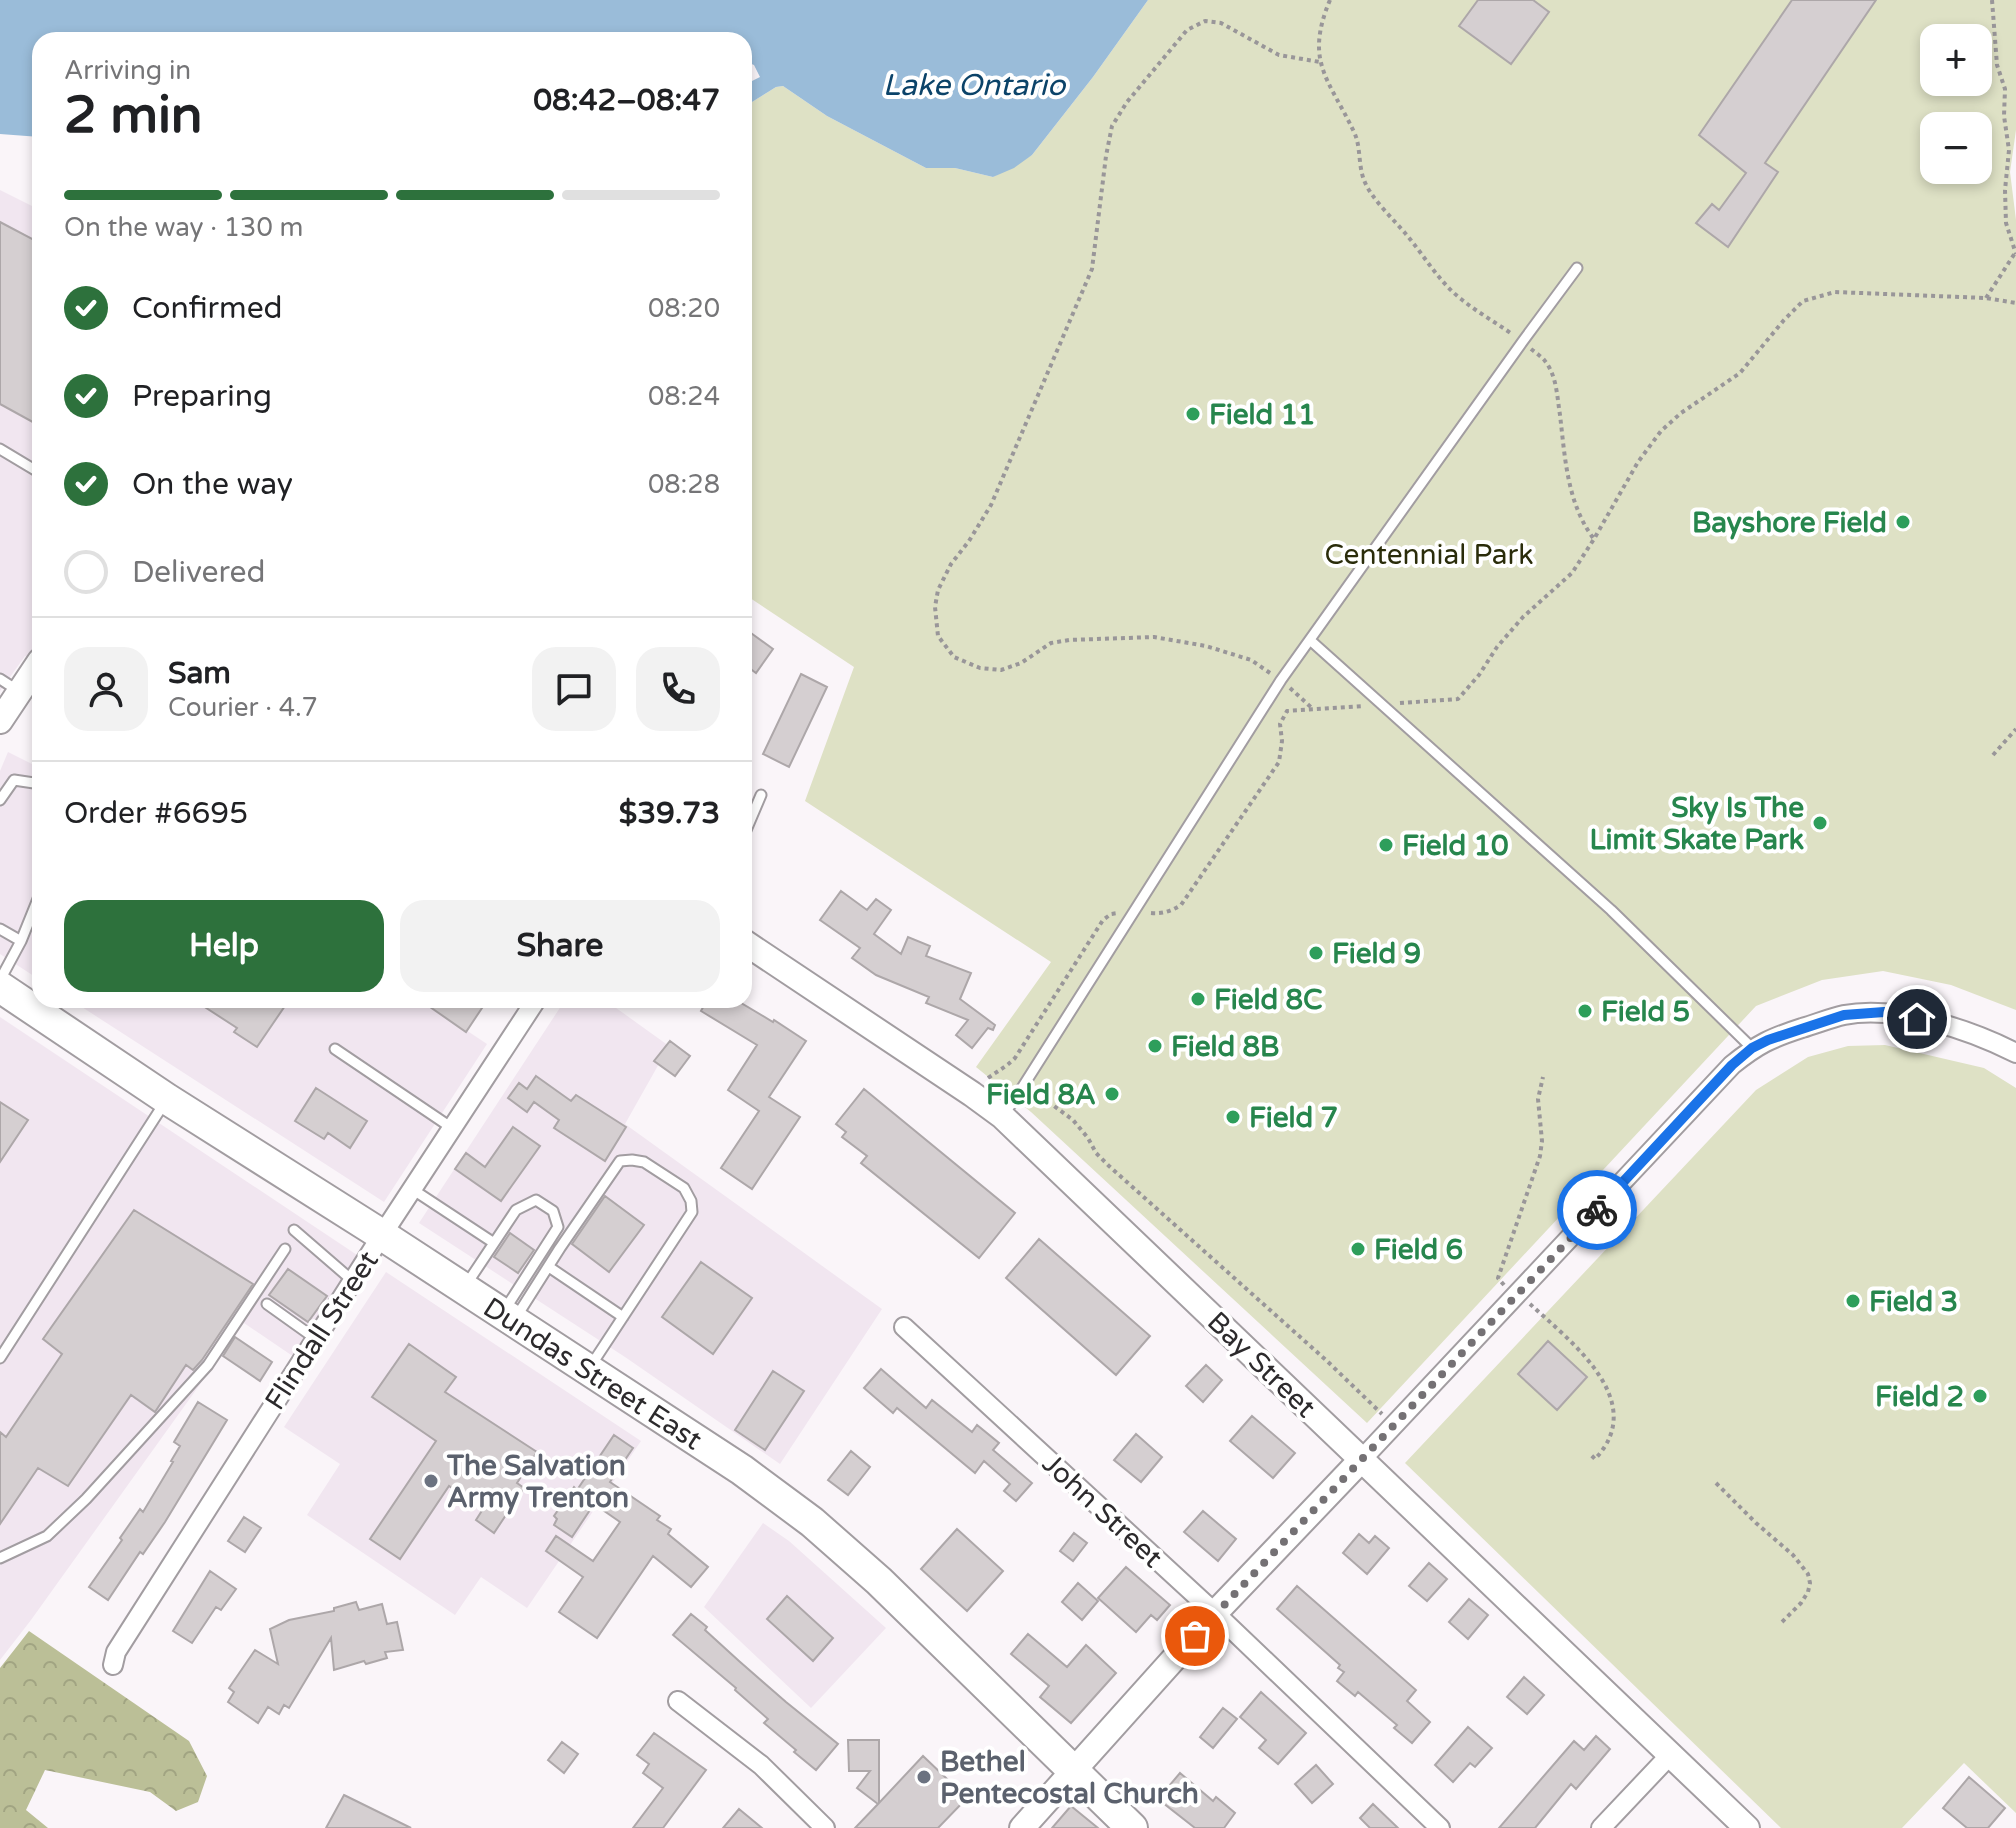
<!DOCTYPE html>
<meta charset="utf-8">
<style>
body{margin:0;font-family:"Varela Round",sans-serif;background:#f2f2f2;color:#202124;height:100vh;display:flex;flex-direction:column;font-size:30px;white-space:nowrap}
*{box-sizing:border-box;margin:0}
p{font-size:26px;color:#757577}
.icon{flex:none;width:44px;height:44px;fill:none;stroke:currentColor;stroke-width:2;stroke-linecap:round;stroke-linejoin:round}
.map{position:relative;flex:1;overflow:hidden}
.details{position:absolute;left:32px;top:32px;width:720px;height:976px;display:flex;flex-direction:column;background:#fff;border-radius:24px;box-shadow:0 4px 12px #0003}
.details>*{flex:none}
.fabs{position:absolute;left:1920px;top:24px;display:grid;gap:16px}
.fabs a{display:grid;place-items:center;width:72px;height:72px;border-radius:16px;background:#fff;box-shadow:0 4px 12px #0003;font-size:40px}
.pin{position:absolute;display:grid;place-items:center;width:68px;height:68px;color:#fff;margin:-34px;border:4px solid #fff;border-radius:50%;box-shadow:0 2px 8px #0007}
.courier{position:absolute;display:grid;place-items:center;width:80px;height:80px;margin:-40px;border:6px solid #1a73e8;border-radius:50%;background:#fff;color:#222;box-shadow:0 2px 10px #0007}
.headline em{font-style:normal;font-weight:800}
.headline div{display:flex;flex-direction:column-reverse}
.headline{display:flex;align-items:center;justify-content:space-between;height:136px;padding:0 32px}
h1{font-size:52px;font-weight:800;line-height:60px}
.bar{display:grid;grid-template-columns:repeat(4,1fr);gap:12px 8px;align-content:center;height:96px;padding:0 32px}
.bar i{height:10px;border-radius:6px;background:#e0e0e0}
.bar .selected{background:#2d713c}
.bar p{grid-column:span 4}
.line{display:flex;align-items:center;gap:20px;padding:0 32px;border-top:2px solid #e0e0e0}
.line div{flex:1}
.round{display:grid;place-items:center;flex:none;width:84px;height:84px;border-radius:24px;background:#f2f2f2}
ol{padding:0 32px;list-style:none}
li{display:flex;align-items:center;gap:24px;height:88px}
li p{margin-inline-start:auto}
li .icon{padding:8px;border-radius:50%;background:#2d713c;color:#fff;stroke-width:4}
li:last-child{color:#757577}
li i{width:44px;height:44px;border:4px solid #e0e0e0;border-radius:50%}
.button{display:flex;gap:16px;margin-top:auto;padding:16px 32px}
.button a{flex:1;height:92px;border-radius:24px;background:#2d713c;color:#fff;font-size:32px;font-weight:800;line-height:92px;text-align:center}
.button a+a{background:#f2f2f2;color:#202124}
.map>svg:first-child{display:block}
.built{fill:#f1e6f0}
.forest{fill:url(#forest-crowns)}
.park{fill:#dee1c5;fill-rule:evenodd}
.water{fill:#9abcd9}
.building{fill:#d5cfd1;stroke:#ada7a9;stroke-width:2}
.lines{fill:none;stroke-linecap:round;stroke-linejoin:round}
.service-casing{stroke:#a29da1;stroke-width:13}
.minor-casing{stroke:#a29da1;stroke-width:22}
.tertiary-casing{stroke:#a29da1;stroke-width:28}
.primary-casing{stroke:#a29da1;stroke-width:34}
.path{stroke:#999699;stroke-width:4;stroke-dasharray:4 4;stroke-linecap:butt}
.service{stroke:#fff;stroke-width:9}
.minor{stroke:#fff;stroke-width:18}
.tertiary{stroke:#fff;stroke-width:24}
.primary{stroke:#fff;stroke-width:30}
.done{stroke:#747174;stroke-width:8;stroke-dasharray:0 14.4}
.route{stroke:#1a73e8;stroke-width:10}
.leisure-dot{fill:#2e9e5b;stroke:#fff;stroke-width:3}
.worship-dot{fill:#6b7280;stroke:#fff;stroke-width:3}
.labels{text-anchor:middle;stroke-width:8;stroke-linejoin:round;paint-order:stroke}
.leisure-label{font-size:28px;font-weight:bold;fill:#27864d;stroke:#fff;text-anchor:start}
.park-label{font-size:28px;fill:#2a2c0a;stroke:#fff}
.street-label{font-size:28px;fill:#2c2a2c;stroke:#fff}
.worship-label{font-size:28px;font-weight:bold;fill:#5b616d;stroke:#fff;text-anchor:start}
.water-label{font-size:30px;font-style:italic;fill:#0b4369;stroke:#fff}
</style>
<div class="map">
<svg width="2016" height="1828" viewBox="0 0 2016 1828">
<defs>
<pattern id="forest-crowns" width="20" height="18" patternUnits="userSpaceOnUse" patternTransform="scale(2)"><rect width="20" height="18" fill="#bbbf97"/><path d="M2 6a3 3 0 1 1 6 0M12 15a3 3 0 1 1 6 0" fill="none" stroke="#a1a482"/></pattern>
</defs>
<rect width="100%" height="100%" fill="#faf5f9"/>
<path class="built" d="M 0,190 L 40,210 L 40,665 L 25,656 L 0,691 Z
M 8,752 L 40,768 L 40,980 L 0,954 L 0,771 Z
M 71,1000 L 421,1000 L 487,1044 L 384,1202 Z
M 565,1000 L 605,1000 L 669,1046 L 625,1124 L 882,1309 L 780,1464 L 625,1357 L 419,1223 Z
M 0,1017 L 363,1259 L 297,1359 L 244,1323 L 31,1620 L 0,1660 Z
M 386,1272 L 641,1441 L 527,1608 L 481,1577 L 455,1615 L 307,1515 L 340,1464 L 284,1427 Z
M 763,1523 L 789,1541 L 886,1628 L 811,1708 L 704,1607 Z"/>
<path class="forest" d="M 29,1631 L 189,1741 L 207,1776 L 198,1802 L 176,1811 L 150,1792 L 45,1770 L 26,1810 L 48,1828 L 0,1828 L 0,1668 Z"/>
<path class="park" d="M 1148,0 L 2016,0 L 2016,130 L 2010,172 L 2016,220 L 2016,1010 L 1951,985 L 1883,971 L 1822,980 L 1756,1006 L 1367,1423 L 1031,1112 L 976,1067 L 1051,962 L 805,801 L 854,667 L 744,594 L 744,107 L 776,87 L 783,86 L 827,116 L 926,168 L 955,168 L 993,177 L 1032,155 L 1093,77 ZM 1934,38 L 1978,38 L 1978,82 L 1934,82 ZM 1934,126 L 1978,126 L 1978,170 L 1934,170 Z
M 1885,1045 L 1984,1068 L 2016,1088 L 2016,1813 L 1964,1763 L 1902,1828 L 1781,1828 L 1405,1463 L 1756,1090 L 1808,1057 L 1848,1046 Z"/>
<path class="water" d="M 0,0 L 1148,0 L 1093,77 L 1032,155 L 1014,168 L 993,177 L 955,168 L 926,168 L 827,116 L 783,86 L 776,87 L 744,107 L 744,85 L 760,77 L 754,65 L 744,61 L 744,40 L 40,40 L 40,137 L 0,134 Z"/>
<path class="building" d="M 1478,0 L 1533,0 L 1549,12 L 1511,64 L 1459,26 Z
M 1792,0 L 1876,0 L 1765,163 L 1778,172 L 1728,247 L 1696,223 L 1712,204 L 1719,210 L 1746,173 L 1699,135 Z
M 0,222 L 40,243 L 40,426 L 0,404 Z
M 744,628 L 773,649 L 756,673 L 744,664 Z
M 801,674 L 827,687 L 789,767 L 763,754 Z
M 841,891 L 867,910 L 876,899 L 891,910 L 874,934 L 901,954 L 908,937 L 930,946 L 926,956 L 971,973 L 960,999 L 995,1025 L 993,1030 L 988,1028 L 972,1048 L 956,1035 L 968,1020 L 926,1003 L 929,997 L 876,975 L 852,958 L 860,948 L 820,920 Z
M 194,1000 L 289,1000 L 257,1047 L 234,1032 L 237,1028 Z
M 420,1000 L 470,1000 L 482,1008 L 466,1032 Z
M 707,1000 L 736,1000 L 773,1022 L 774,1020 L 806,1041 L 769,1097 L 800,1117 L 752,1189 L 721,1168 L 759,1111 L 728,1090 L 757,1045 L 701,1011 Z
M 670,1041 L 690,1056 L 675,1076 L 654,1061 Z
M 536,1076 L 571,1101 L 576,1095 L 626,1127 L 605,1161 L 554,1128 L 559,1120 L 534,1102 L 527,1112 L 508,1098 L 519,1083 L 527,1089 Z
M 316,1088 L 367,1121 L 350,1148 L 328,1133 L 324,1139 L 295,1121 Z
M 864,1089 L 1015,1213 L 979,1258 L 861,1163 L 867,1156 L 842,1137 L 846,1132 L 836,1124 Z
M 0,1102 L 28,1120 L 0,1162 Z
M 513,1127 L 540,1146 L 501,1201 L 455,1169 L 466,1153 L 485,1167 Z
M 605,1196 L 644,1225 L 609,1272 L 572,1244 Z
M 134,1210 L 253,1284 L 202,1360 L 193,1370 L 186,1365 L 155,1412 L 131,1395 L 68,1486 L 38,1468 L 0,1524 L 0,1432 L 6,1437 L 62,1354 L 43,1339 Z
M 510,1233 L 534,1250 L 518,1273 L 494,1257 Z
M 1039,1239 L 1150,1336 L 1116,1375 L 1006,1278 Z
M 701,1262 L 752,1298 L 713,1354 L 662,1317 Z
M 288,1269 L 327,1296 L 308,1322 L 269,1295 Z
M 235,1337 L 272,1362 L 260,1381 L 223,1356 Z
M 1548,1341 L 1587,1377 L 1557,1410 L 1518,1374 Z
M 409,1344 L 456,1377 L 445,1392 L 537,1452 L 517,1483 L 524,1488 L 494,1533 L 476,1520 L 483,1509 L 449,1486 L 400,1559 L 370,1539 L 436,1441 L 372,1397 Z
M 1206,1365 L 1222,1380 L 1203,1402 L 1186,1386 Z
M 881,1369 L 926,1408 L 932,1400 L 972,1432 L 977,1425 L 999,1443 L 993,1450 L 1032,1483 L 1016,1501 L 1004,1491 L 1010,1484 L 984,1461 L 975,1473 L 897,1408 L 893,1413 L 864,1388 Z
M 773,1371 L 804,1391 L 765,1450 L 735,1430 Z
M 198,1402 L 227,1420 L 165,1522 L 143,1554 L 140,1552 L 108,1600 L 89,1587 L 122,1540 L 120,1538 L 140,1509 L 143,1512 L 173,1462 L 171,1461 L 180,1446 L 174,1442 Z
M 1252,1416 L 1295,1453 L 1273,1478 L 1230,1441 Z
M 1136,1434 L 1162,1457 L 1141,1482 L 1114,1460 Z
M 614,1435 L 633,1448 L 610,1482 L 660,1516 L 657,1520 L 671,1529 L 668,1534 L 708,1567 L 691,1587 L 653,1556 L 597,1638 L 559,1612 L 583,1577 L 546,1551 L 556,1536 L 593,1561 L 620,1522 L 594,1504 L 572,1537 L 554,1525 L 557,1519 L 554,1516 L 574,1487 L 577,1490 Z
M 851,1451 L 870,1467 L 848,1495 L 828,1480 Z
M 1203,1511 L 1236,1539 L 1218,1561 L 1184,1532 Z
M 244,1517 L 261,1528 L 245,1552 L 228,1541 Z
M 957,1529 L 1003,1571 L 967,1611 L 921,1569 Z
M 1074,1533 L 1087,1543 L 1073,1561 L 1060,1551 Z
M 1359,1534 L 1369,1543 L 1375,1536 L 1389,1548 L 1367,1574 L 1343,1553 Z
M 1429,1563 L 1447,1579 L 1427,1601 L 1409,1586 Z
M 1126,1567 L 1170,1605 L 1157,1620 L 1151,1615 L 1136,1632 L 1098,1598 Z
M 210,1571 L 236,1589 L 221,1610 L 216,1607 L 192,1643 L 173,1631 Z
M 1078,1583 L 1098,1601 L 1082,1620 L 1062,1602 Z
M 1297,1586 L 1416,1690 L 1407,1701 L 1430,1722 L 1412,1743 L 1394,1728 L 1397,1725 L 1358,1692 L 1355,1696 L 1337,1681 L 1344,1672 L 1338,1668 L 1340,1665 L 1277,1609 Z
M 787,1596 L 833,1638 L 813,1661 L 767,1619 Z
M 1469,1599 L 1488,1615 L 1468,1639 L 1449,1622 Z
M 356,1602 L 359,1610 L 382,1604 L 387,1624 L 397,1622 L 403,1650 L 385,1652 L 387,1658 L 366,1664 L 364,1661 L 334,1670 L 331,1638 L 289,1708 L 284,1705 L 279,1714 L 268,1707 L 258,1723 L 228,1702 L 234,1692 L 229,1688 L 255,1650 L 278,1664 L 270,1629 L 289,1620 L 334,1611 L 334,1608 Z
M 691,1614 L 707,1627 L 705,1630 L 739,1661 L 786,1702 L 838,1744 L 816,1770 L 794,1752 L 796,1750 L 764,1723 L 768,1719 L 735,1690 L 736,1688 L 673,1635 Z
M 1028,1634 L 1067,1667 L 1086,1645 L 1116,1673 L 1071,1723 L 1040,1697 L 1049,1686 L 1011,1654 Z
M 1524,1677 L 1544,1695 L 1527,1714 L 1507,1697 Z
M 1261,1692 L 1306,1733 L 1278,1764 L 1259,1748 L 1266,1740 L 1240,1717 Z
M 1223,1708 L 1237,1719 L 1213,1748 L 1200,1737 Z
M 1468,1727 L 1492,1748 L 1475,1767 L 1470,1763 L 1453,1782 L 1435,1765 Z
M 654,1733 L 706,1770 L 663,1828 L 633,1828 L 663,1788 L 643,1773 L 649,1764 L 637,1755 Z
M 1596,1736 L 1610,1749 L 1576,1789 L 1571,1784 L 1535,1828 L 1499,1828 L 1574,1741 L 1584,1750 Z
M 848,1740 L 879,1740 L 879,1803 L 923,1756 L 967,1798 L 938,1828 L 855,1828 L 878,1804 L 857,1788 L 870,1771 L 849,1771 Z
M 562,1742 L 578,1754 L 564,1773 L 548,1760 Z
M 1316,1765 L 1333,1784 L 1312,1803 L 1295,1784 Z
M 1180,1773 L 1213,1801 L 1216,1797 L 1235,1813 L 1224,1828 L 1195,1828 L 1158,1799 Z
M 1969,1777 L 2005,1808 L 1988,1828 L 1967,1828 L 1943,1808 Z
M 344,1795 L 411,1828 L 326,1828 Z
M 1373,1804 L 1398,1828 L 1370,1828 L 1360,1818 Z
M 1071,1806 L 1098,1828 L 1052,1828 Z
M 739,1809 L 762,1828 L 723,1828 Z"/>
<g class="lines">
<defs>
<path id="service" d="M 0,449 L 40,473
M 1310,640 L 1611,910 L 1752,1048
M 0,679 L 17,690
M 0,800 L 14,780 L 34,783 L 40,786
M 744,835 L 761,795
M 0,929 L 21,941
M 0,980 L 21,941 L 40,894
M 335,1049 L 452,1128
M 1002,1115 L 1013,1102 L 1281,680 L 1523,341 L 1577,268
M 412,1189 L 494,1243
M 294,1230 L 353,1281
M 549,1267 L 623,1317
M 466,1285 L 516,1210 L 536,1200 L 553,1211 L 558,1227 L 504,1311
M 267,1304 L 316,1339
M 515,1319 L 560,1248 L 620,1161 L 632,1160 L 644,1162 L 684,1188 L 691,1201 L 692,1212 L 590,1367
M 0,1358 L 165,1102
M 0,1558 L 47,1536 L 86,1499 L 208,1365 L 285,1249"/>
<path id="minor" d="M 904,1327 L 1215,1613 L 1440,1828
M 1362,1459 L 1732,1065 C 1758,1044 1771,1038 1802,1028 C 1816,1024 1830,1018 1844,1015 C 1896,1005 1969,1029 2016,1053
M 113,1665 L 116,1652 L 382,1235 L 536,1000
M 678,1701 L 761,1765 L 825,1828
M 1601,1828 L 1671,1754"/>
<path id="tertiary" d="M 0,721 L 40,661
M 744,942 L 972,1094 L 1002,1116 L 1747,1828
M 1022,1828 L 1215,1613 L 1362,1459"/>
<path id="primary" d="M 0,987 L 167,1099 L 382,1235 L 742,1470 L 812,1522 L 879,1581 L 1132,1828"/>
</defs>
<use href="#service" class="service-casing"/>
<use href="#minor" class="minor-casing"/>
<use href="#tertiary" class="tertiary-casing"/>
<use href="#primary" class="primary-casing"/>
<path class="path" d="M 1330,0 C 1304,62 1329,79 1354,132 C 1361,146 1358,165 1364,180 C 1370,197 1393,219 1405,233 C 1424,255 1438,281 1461,299 C 1477,312 1495,322 1512,334
M 1992,0 L 1997,65 L 2005,89 L 2004,116 L 2009,150 L 2005,190 L 2006,223 L 2016,254
M 1986,298 L 2015,253
M 1531,349 C 1536,353 1542,357 1545,361 C 1557,376 1557,397 1560,415 C 1565,457 1567,504 1594,539
M 1270,673 L 1251,660 L 1206,646 L 1154,637 L 1069,640 L 1051,643 L 1021,663 L 1001,670 L 980,668 L 954,657 L 938,636 L 935,607 L 938,590 L 951,564 L 969,541 L 991,505 L 1092,269 L 1106,156 L 1112,126 L 1127,102 L 1187,30 L 1205,21 L 1221,23 L 1279,55 L 1320,62
M 1290,688 L 1313,709
M 1400,703 L 1458,699 L 1479,675 L 1497,647 L 1523,617 L 1572,573 L 1594,539 L 1638,462 L 1661,431 L 1681,413 L 1740,373 L 1784,320 L 1803,301 L 1835,292 L 1986,298 L 2016,303
M 1993,755 L 2016,729
M 1151,913 C 1163,914 1171,911 1181,905 L 1279,762 L 1282,741 L 1280,724 L 1287,711 L 1363,706
M 988,1078 C 999,1070 1005,1068 1015,1058 L 1103,920 L 1111,914 L 1118,913
M 1035,1092 L 1073,1120 L 1088,1138 L 1096,1153 L 1109,1166 L 1327,1361 L 1382,1414
M 1504,1285 L 1498,1278 L 1540,1156 L 1542,1141 L 1538,1099 L 1543,1077
M 1530,1304 C 1570,1341 1650,1401 1595,1459 L 1590,1454
M 1716,1483 L 1756,1523 L 1793,1555 L 1808,1574 L 1810,1583 L 1808,1592 L 1801,1603 L 1780,1624"/>
<use href="#service" class="service"/>
<use href="#minor" class="minor"/>
<use href="#tertiary" class="tertiary"/>
<use href="#primary" class="primary"/>
</g>
<g class="lines">
<path class="done" d="M 1195,1636 L 1597,1210"/>
<path class="route" d="M 1597,1210 L 1732,1065 L 1752,1048 L 1768,1040 L 1844,1015 L 1884,1012 L 1917,1019"/>
</g>
<g class="leisure-dot">
<circle cx="1193" cy="414" r="8"/>
<circle cx="1903" cy="522" r="8"/>
<circle cx="1820" cy="823" r="8"/>
<circle cx="1386" cy="845" r="8"/>
<circle cx="1316" cy="953" r="8"/>
<circle cx="1198" cy="999" r="8"/>
<circle cx="1585" cy="1011" r="8"/>
<circle cx="1155" cy="1046" r="8"/>
<circle cx="1112" cy="1094" r="8"/>
<circle cx="1233" cy="1117" r="8"/>
<circle cx="1358" cy="1249" r="8"/>
<circle cx="1853" cy="1301" r="8"/>
<circle cx="1980" cy="1396" r="8"/>
</g>
<g class="worship-dot">
<circle cx="431" cy="1481" r="8"/>
<circle cx="924" cy="1777" r="8"/>
</g>
<g class="labels">
<g class="leisure-label">
<text x="1209" y="424">Field 11</text>
<text x="1887" y="532" text-anchor="end">Bayshore Field</text>
<text x="1804" y="817" text-anchor="end">Sky Is The<tspan x="1804" dy="32">Limit Skate Park</tspan></text>
<text x="1402" y="855">Field 10</text>
<text x="1332" y="963">Field 9</text>
<text x="1214" y="1009">Field 8C</text>
<text x="1601" y="1021">Field 5</text>
<text x="1171" y="1056">Field 8B</text>
<text x="1096" y="1104" text-anchor="end">Field 8A</text>
<text x="1249" y="1127">Field 7</text>
<text x="1374" y="1259">Field 6</text>
<text x="1869" y="1311">Field 3</text>
<text x="1964" y="1406" text-anchor="end">Field 2</text>
</g>
<g class="park-label">
<text x="1429" y="564">Centennial Park</text>
</g>
<g class="street-label">
<text transform="translate(321 1330) rotate(-57)" y="10">Flindall Street</text>
<text transform="translate(1262 1364) rotate(44)" y="10">Bay Street</text>
<text transform="translate(593 1373) rotate(33)" y="10">Dundas Street East</text>
<text transform="translate(1103 1510) rotate(43)" y="10">John Street</text>
</g>
<g class="worship-label">
<text x="447" y="1475">The Salvation<tspan x="447" dy="32">Army Trenton</tspan></text>
<text x="940" y="1771">Bethel<tspan x="940" dy="32">Pentecostal Church</tspan></text>
</g>
<g class="water-label">
<text x="974" y="95">Lake Ontario</text>
</g>
</g>
</svg>
<div class="fabs">
<a>+</a>
<a>−</a>
</div>
<div class="pin" style="left:1195px;top:1636px;background:#ea580c"><svg class="icon" aria-label="bag" viewBox="0 0 24 24"><path d="M5 8h14l-1 12H6zM9 8a3 3 0 0 1 6 0"/></svg></div>
<div class="pin" style="left:1917px;top:1019px;background:#1f2937"><svg class="icon" aria-label="home" viewBox="0 0 24 24"><path d="M3 11l9-7 9 7M6 9v11h12V9"/></svg></div>
<div class="courier" style="left:1597px;top:1210px"><svg class="icon" aria-label="bike" viewBox="0 0 24 24"><circle cx="6" cy="16" r="4"/><circle cx="18" cy="16" r="4"/><path d="M6 16l4-8h5l3 8M10 8l3 8H6M13 5h3"/></svg></div>
<section class="details">
<div class="headline"><div><h1>2 min</h1><p>Arriving in</p></div><em>08:42–08:47</em></div>
<div class="bar"><i class="selected"></i><i class="selected"></i><i class="selected"></i><i></i><p>On the way · 130 m</p></div>
<ol>
<li><svg class="icon" aria-label="check" viewBox="0 0 24 24"><path d="M5 12l5 5 9-10"/></svg>Confirmed<p>08:20</p></li>
<li><svg class="icon" aria-label="check" viewBox="0 0 24 24"><path d="M5 12l5 5 9-10"/></svg>Preparing<p>08:24</p></li>
<li><svg class="icon" aria-label="check" viewBox="0 0 24 24"><path d="M5 12l5 5 9-10"/></svg>On the way<p>08:28</p></li>
<li><i></i>Delivered</li>
</ol>
<div class="line" style="height:144px"><a class="round"><svg class="icon" aria-label="person" viewBox="0 0 24 24"><circle cx="12" cy="8" r="4"/><path d="M4 21q1-7 8-7t8 7"/></svg></a><div><b>Sam</b><p>Courier · 4.7</p></div><a class="round"><svg class="icon" aria-label="chat" viewBox="0 0 24 24"><path d="M4 5h16v11H9l-5 4z"/></svg></a><a class="round"><svg class="icon" aria-label="phone" viewBox="0 0 24 24"><path d="M5 4h4l2 5-3 2q2 4 5 5l2-3 5 2v4C11 20 4 13 5 4z"/></svg></a></div>
<div class="line" style="height:104px"><div>Order #6695</div><b>$39.73</b></div>
<div class="button"><a>Help</a><a>Share</a></div>
</section>
</div>
